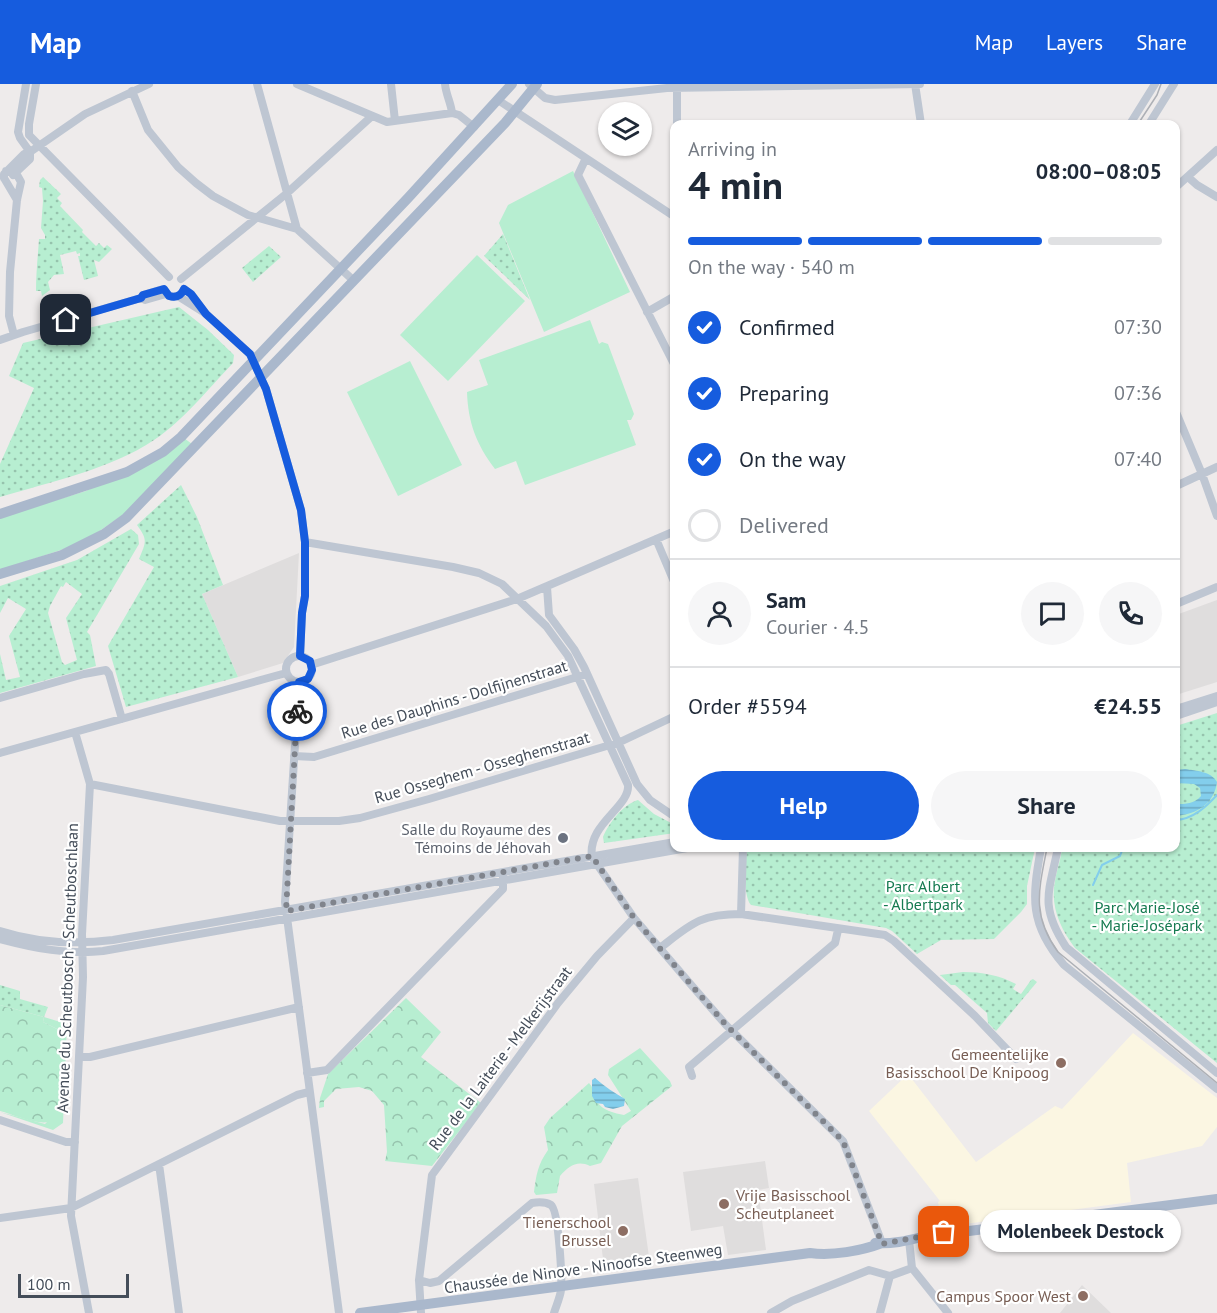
<!DOCTYPE html>
<meta charset="utf-8">
<style>
body{margin:0;font-family:"PT Sans",sans-serif;background:#f6f6f7;color:#1f2937;height:100vh;display:flex;flex-direction:column;font-size:22px;white-space:nowrap}
*{box-sizing:border-box;margin:0}
p{font-size:20px;color:#747a83}
.icon{flex:none;width:33px;height:33px;fill:none;stroke:currentColor;stroke-width:2;stroke-linecap:round;stroke-linejoin:round}
.map{position:relative;flex:1;overflow:hidden}
.drawer{position:absolute;left:670px;top:36px;width:510px;height:732px;display:flex;flex-direction:column;background:#fff;border-radius:12px;box-shadow:0 2px 4px #0004}
.drawer>*{flex:none}
.buttons{position:absolute;left:598px;top:18px;display:grid;gap:12px}
.buttons a{display:grid;place-items:center;width:54px;height:54px;border-radius:50%;background:#fff;box-shadow:0 2px 4px #0004;font-size:30px}
.scale{position:absolute;left:18px;bottom:15px;width:111px;box-sizing:border-box;padding-left:6px;border:3px solid #444d59;border-top:0;font-size:16px;line-height:21px;white-space:nowrap;color:#444d59;-webkit-text-stroke:4px #fff;paint-order:stroke}
.pin{position:absolute;display:grid;place-items:center;width:51px;height:51px;color:#fff;margin:-26px;border-radius:12px;box-shadow:0 3px 9px #0006}
.courier{position:absolute;display:grid;place-items:center;width:60px;height:60px;margin:-30px;border:4px solid #165cde;border-radius:50%;background:#fff;color:#222;box-shadow:0 2px 8px #0007}
.bubble{position:absolute;height:42px;border-radius:21px;background:#fff;box-shadow:0 2px 4px #0004;font-size:20px;font-weight:700;line-height:42px;text-align:center}
.summary em{font-style:normal;font-weight:700}
.summary div{display:flex;flex-direction:column-reverse}
.summary{display:flex;align-items:center;justify-content:space-between;height:102px;padding:0 18px}
h1{font-size:39px;font-weight:700;line-height:45px}
.bar{display:grid;grid-template-columns:repeat(4,1fr);gap:9px 6px;align-content:center;height:72px;padding:0 18px}
.bar i{height:8px;border-radius:4px;background:#e0e1e3}
.bar .selected{background:#165cde}
.bar p{grid-column:span 4}
.line{display:flex;align-items:center;gap:15px;padding:0 18px;border-top:2px solid #e0e1e3}
.line div{flex:1}
.round{display:grid;place-items:center;flex:none;width:63px;height:63px;border-radius:32px;background:#f6f6f7}
ol{padding:0 18px;list-style:none}
li{display:flex;align-items:center;gap:18px;height:66px}
li p{margin-inline-start:auto}
li .icon{padding:6px;border-radius:50%;background:#165cde;color:#fff;stroke-width:4}
li:last-child{color:#747a83}
li i{width:33px;height:33px;border:3px solid #e0e1e3;border-radius:50%}
.button{display:flex;gap:12px;margin-top:auto;padding:12px 18px}
.button a{flex:1;height:69px;border-radius:36px;background:#165cde;color:#fff;font-size:24px;font-weight:700;line-height:69px;text-align:center}
.button a+a{background:#f6f6f7;color:#1f2937}
header{display:flex;align-items:center;gap:36px;box-sizing:border-box;height:84px;padding:0 30px;background:#165cde;color:#fff}
header strong{font-size:28px}
nav{display:flex;gap:33px;margin-inline-start:auto;font-size:21px}
.map>svg:first-child{display:block}
.commercial{fill:#fbf6e2}
.education{fill:#dfdddd}
.grass{fill:#b7eed1}
.forest{fill:url(#forest-crowns)}
.park{fill:url(#park-dots);fill-rule:evenodd}
.water{fill:url(#water-rules)}
.lines{fill:none;stroke-linecap:round;stroke-linejoin:round}
.stream{stroke:#83ceec;stroke-width:2}
.minor{stroke:#bec6d2;stroke-width:8}
.major{stroke:#aab8cc;stroke-width:10}
.tram{stroke:#adb0b6;stroke-width:1.5}
.done{stroke:#80848c;stroke-width:6;stroke-dasharray:0 10.8}
.route{stroke:#165cde;stroke-width:8}
.worship-dot{fill:#6b7280;stroke:#fff;stroke-width:2}
.education-dot{fill:#8d6e63;stroke:#fff;stroke-width:2}
.labels{text-anchor:middle;stroke-width:4.5;stroke-linejoin:round;paint-order:stroke}
.street-label{font-size:16px;fill:#444d59;stroke:#fff}
.worship-label{font-size:16px;fill:#5b616d;stroke:#fff;text-anchor:end}
.park-label{font-size:16px;fill:#157a50;stroke:#fff}
.education-label{font-size:16px;fill:#785e54;stroke:#fff;text-anchor:end}
</style>
<header>
<strong>Map</strong>
<nav><a>Map</a><a>Layers</a><a>Share</a></nav>
</header>
<div class="map">
<svg width="1217" height="1229" viewBox="0 0 1217 1229">
<defs>
<pattern id="forest-crowns" width="20" height="18" patternUnits="userSpaceOnUse" patternTransform="scale(1.5)"><rect width="20" height="18" fill="#b7eed1"/><path d="M2 6a3 3 0 1 1 6 0M12 15a3 3 0 1 1 6 0" fill="none" stroke="#96c3ad"/></pattern>
<pattern id="park-dots" width="8" height="8" patternUnits="userSpaceOnUse" patternTransform="scale(1.5)"><rect width="8" height="8" fill="#b7eed1"/><path d="M2 2h.1M6 6h.1" fill="none" stroke="#96c3ad" stroke-width="1.8" stroke-linecap="round"/></pattern>
<pattern id="water-rules" width="6" height="5" patternUnits="userSpaceOnUse" patternTransform="scale(1.5)"><rect width="6" height="5" fill="#83ceec"/><path d="M0 2.5h6" fill="none" stroke="#6da9c2"/></pattern>
</defs>
<rect width="100%" height="100%" fill="#eeebeb"/>
<path class="commercial" d="M 1133,949 L 1217,1014 L 1217,1043 L 1202,1062 L 1127,1079 L 1131,1118 L 942,1143 L 938,1118 L 940,1117 L 869,1027 L 908,990 L 976,1078 L 1055,1022 L 1062,1025 Z"/>
<path class="education" d="M 299,469 L 294,563 L 283,579 L 238,593 L 202,510 Z
M 1217,516 L 1217,598 L 1176,611 L 1176,531 Z
M 765,1077 L 769,1104 L 758,1106 L 766,1166 L 728,1171 L 723,1142 L 691,1147 L 683,1088 Z
M 638,1094 L 650,1180 L 603,1187 L 601,1176 L 603,1175 L 594,1100 Z
M 1082,1201 L 1084,1203 L 1111,1229 L 1060,1229 Z"/>
<path class="grass" d="M 573,87 L 630,208 L 544,248 L 499,139 L 508,121 Z
M 477,171 L 525,217 L 448,297 L 400,251 Z
M 590,236 L 599,260 L 602,258 L 608,260 L 634,330 L 631,336 L 627,336 L 636,361 L 525,401 L 516,377 L 495,385 C 476,360 468,338 467,308 L 488,301 L 479,276 Z
M 410,277 L 462,381 L 398,412 L 347,308 Z
M 184,354 L 192,360 L 127,428 L 82,459 L 0,486 L 0,433 L 86,407 Z
M 44,933 L 67,940 L 63,1039 L 53,1046 L 0,1028 L 45,1040 L 62,1023 L 62,951 L 57,945 L 43,938 Z"/>
<path class="forest" d="M 406,914 L 441,948 L 421,973 L 481,1019 L 432,1082 L 385,1077 L 387,1068 L 384,1021 L 372,1007 L 359,1003 L 336,1005 L 324,1017 L 324,1023 L 319,1024 L 320,1014 L 328,990 Z
M 0,921 L 44,933 L 43,938 L 57,945 L 62,951 L 62,1023 C 57,1052 19,1032 0,1027 Z
M 640,964 L 670,997 L 672,1002 L 622,1042 L 601,1079 L 590,1082 C 577,1076 569,1082 560,1092 L 557,1109 L 536,1111 L 534,1108 C 536,1091 538,1080 548,1066 L 544,1043 L 550,1034 L 589,999 C 596,1007 593,1010 597,1017 C 602,1027 615,1029 624,1031 L 631,1027 L 608,991 L 609,985 Z"/>
<path class="park" d="M 43,93 L 61,110 L 57,114 L 62,119 L 60,122 L 83,146 L 82,148 L 96,162 L 99,159 L 104,164 L 107,161 L 112,165 L 99,178 L 94,176 L 98,192 L 84,196 L 78,172 L 80,172 L 80,169 L 77,170 L 76,167 L 60,171 L 64,190 L 54,191 L 48,198 L 50,206 L 42,212 L 41,207 L 36,207 C 36,188 38,171 39,155 L 45,155 L 45,151 L 41,144 L 43,117 L 42,104 L 39,103 L 40,96 Z
M 503,150 L 530,216 L 484,172 Z
M 269,162 L 281,173 L 253,198 L 242,184 Z
M 179,223 L 208,246 L 234,271 L 233,279 C 208,305 184,336 154,356 C 111,385 50,398 0,413 L 0,380 L 34,304 L 9,292 L 23,259 Z
M 181,401 L 197,433 L 223,501 L 202,510 L 238,593 L 126,623 L 108,562 L 154,483 L 139,475 C 146,458 148,456 137,441 Z
M 131,445 L 138,451 L 139,460 L 87,548 L 90,551 L 96,582 L 0,609 L 0,570 L 6,596 L 20,593 L 9,552 L 26,525 L 8,514 L 0,529 L 0,502 L 77,476 ZM 66,498 L 82,510 L 66,534 L 77,576 L 65,581 L 62,578 L 48,529 L 50,522 L 61,502 L 63,503 Z
M 1217,629 L 1217,979 L 1075,864 C 1060,844 1050,822 1055,797 C 1057,785 1061,775 1062,764 L 1176,764 L 1176,642 Z
M 638,716 L 654,730 L 675,741 L 675,749 L 604,759 L 603,753 C 609,739 622,721 638,716 Z
M 748,764 L 1035,764 L 1027,802 L 1027,820 L 1021,828 L 994,855 L 941,856 L 917,870 L 892,847 L 886,844 L 751,821 C 743,813 744,775 748,764 Z
M 963,888 C 982,888 999,891 1016,900 L 1013,905 L 1021,910 L 1031,896 L 1033,895 L 1037,898 L 996,947 L 988,939 L 987,929 L 955,901 L 951,901 L 940,891 Z
M 0,901 L 20,907 L 20,915 L 48,923 L 44,933 L 0,921 Z"/>
<path class="water" d="M 1185,685 C 1196,687 1211,687 1217,698 C 1214,720 1197,730 1176,732 L 1176,720 C 1186,720 1194,720 1201,712 L 1200,704 L 1194,700 L 1176,699 L 1176,686 Z
M 595,994 C 605,1003 615,1009 625,1015 L 624,1022 L 613,1025 L 605,1023 L 603,1020 L 596,1019 L 592,1012 L 592,996 Z"/>
<g class="lines">
<path class="stream" d="M 1176,736 C 1193,735 1206,723 1217,711
M 1093,801 L 1102,781 L 1120,772 L 1123,764"/>
<path class="minor" d="M 26,0 L 18,48 L 20,54 L 30,68
M 36,0 L 29,40 L 29,51 L 169,193
M 257,0 L 297,145
M 297,0 L 387,38 L 452,29 L 459,31 L 474,43
M 391,0 L 395,37
M 445,0 C 446,11 451,19 452,29
M 529,0 L 545,14 L 555,16 L 667,4 L 920,0
M 915,0 L 921,40
M 677,4 L 677,40
M 132,7 L 148,46 L 178,83 L 196,99 L 213,112 L 248,131 L 297,145 L 353,196
M 498,16 L 675,133
M 1130,40 L 1155,0
M 1149,40 L 1174,0
M 586,74 L 578,91 L 675,282
M 6,87 L 16,89 L 21,98 L 17,116 L 10,188 L 9,232 L 14,251
M 13,91 L 30,75 L 30,68
M 1188,93 L 1197,101 L 1217,113
M 4,94 L 4,90 L 24,70 L 30,68 L 85,30 L 149,0
M 4,94 L 17,116
M 1176,103 L 1217,66
M 181,195 L 286,110 L 372,32
M 184,205 L 191,210 L 206,230 L 250,270 L 266,305 L 301,426 L 305,458 L 305,512 L 302,529 L 300,572
M 142,214 L 145,216 L 166,210 L 172,213 L 178,212 L 205,229
M 647,228 L 675,212
M 0,256 L 23,248 L 141,214 L 143,211 L 163,205
M 1176,328 L 1202,390 L 1217,432
M 1176,402 L 1217,383
M 656,455 L 675,500
M 305,458 L 453,483 L 479,489 L 502,500 L 546,542 L 568,572 L 628,701 C 630,723 587,740 592,773 L 634,834 L 693,903 L 726,941 L 843,1057 L 882,1159
M 547,503 L 549,531 L 574,565 L 584,583 L 637,700 L 650,716 L 675,733
M 1176,520 L 1217,503
M286 585a13 13 0 1 1 26 0a13 13 0 1 1-26 0Z
M 311,581 L 517,515 L 675,447
M 299,598 L 285,818 L 339,1229
M 0,614 L 84,590 L 106,586 L 109,590 L 122,635
M 1176,625 L 1217,612
M 1176,632 L 1217,618
M 75,648 L 90,700 L 82,850 L 83,893 L 71,1132 L 89,1229
M 0,669 L 286,589
M 294,672 L 314,673 L 587,590
M 90,700 L 280,737 L 339,737 L 360,734 L 429,715 L 620,658 L 675,632
M 1041,764 C 1032,814 1029,840 1064,881 L 1217,1005
M 1058,764 C 1049,808 1039,822 1066,863 L 1217,989
M 741,830 L 743,764
M 0,847 C 38,859 73,861 113,856 L 675,758
M 0,855 C 34,864 68,871 103,867 L 687,764
M 660,864 C 691,840 700,830 741,830 L 885,851 L 894,857 L 975,932 L 1016,975
M 79,973 L 90,973 L 299,923
M 307,989 L 327,986 L 503,805 L 503,792
M 692,992 L 689,983 L 835,859 L 838,846
M 0,1036 L 66,1058 L 75,1058
M 159,1080 L 179,1229
M 0,1134 L 71,1124 L 297,1011 L 309,1008
M 909,1156 L 912,1184
M 912,1184 L 948,1229
M 419,1196 L 430,1199 L 439,1197 L 532,1119 C 538,1118 546,1118 551,1121 C 559,1127 562,1194 561,1206 C 560,1214 556,1222 554,1229
M 421,1229 L 419,1196 L 432,1091 L 558,919 L 597,872 L 634,834
M 771,1229 L 792,1217 L 869,1186 L 890,1192 L 912,1184
M 880,1229 L 890,1192"/>
<path class="major" d="M 0,430 L 127,388 L 163,368 L 181,353 L 408,114 L 512,0
M 0,490 L 62,471 L 104,450 L 126,434 L 505,39 L 537,0
M 875,1159 C 907,1162 937,1144 969,1147 L 1217,1115
M 360,1229 L 810,1169 C 832,1172 861,1167 882,1159"/>
<path class="tram" d="M 1138,40 L 1157,11 L 1161,0
M 1047,764 C 1039,805 1031,831 1058,868 L 1217,999"/>
</g>
<g class="lines">
<path class="done" d="M 297,627 L 286,827 L 592,772 L 634,834 L 693,903 L 726,941 L 843,1057 L 882,1160 L 944,1148"/>
<path class="route" d="M 66,236 L 141,214 L 143,211 L 164,205 L 169,212 C 176,214 181,212 184,205 L 191,210 L 206,230 L 250,270 L 266,305 L 301,426 L 305,458 L 305,512 L 302,529 L 300,572 L 310,577 L 312,586 L 308,595 L 299,598 L 297,627"/>
</g>
<circle class="worship-dot" cx="563" cy="754" r="6"/>
<g class="education-dot">
<circle cx="1061" cy="979" r="6"/>
<circle cx="724" cy="1120" r="6"/>
<circle cx="623" cy="1147" r="6"/>
<circle cx="1083" cy="1212" r="6"/>
</g>
<g class="labels">
<g class="street-label">
<text transform="translate(454 615) rotate(-17)" y="6">Rue des Dauphins - Dolfijnenstraat</text>
<text transform="translate(482 683) rotate(-16)" y="6">Rue Osseghem - Osseghemstraat</text>
<text transform="translate(67 884) rotate(-88)" y="6">Avenue du Scheutbosch - Scheutboschlaan</text>
<text transform="translate(500 974) rotate(-53)" y="6">Rue de la Laiterie - Melkerijstraat</text>
<text transform="translate(583 1184) rotate(-8)" y="6">Chaussée de Ninove - Ninoofse Steenweg</text>
</g>
<g class="worship-label">
<text x="551" y="751">Salle du Royaume des<tspan x="551" dy="18">Témoins de Jéhovah</tspan></text>
</g>
<g class="park-label">
<text x="923" y="808">Parc Albert<tspan x="923" dy="18">- Albertpark</tspan></text>
<text x="1147" y="829">Parc Marie-José<tspan x="1147" dy="18">- Marie-Josépark</tspan></text>
</g>
<g class="education-label">
<text x="1049" y="976">Gemeentelijke<tspan x="1049" dy="18">Basisschool De Knipoog</tspan></text>
<text x="736" y="1117" text-anchor="start">Vrije Basisschool<tspan x="736" dy="18">Scheutplaneet</tspan></text>
<text x="611" y="1144">Tienerschool<tspan x="611" dy="18">Brussel</tspan></text>
<text x="1071" y="1218">Campus Spoor West</text>
</g>
</g>
</svg>
<div class="buttons">
<a><svg class="icon" aria-label="layers" viewBox="0 0 24 24"><path d="M12 4l9 5-9 5-9-5zM3 14l9 5 9-5"/></svg></a>
</div>
<div class="scale">100 m</div>
<div class="pin" style="left:944px;top:1148px;background:#ea580c"><svg class="icon" aria-label="bag" viewBox="0 0 24 24"><path d="M5 8h14l-1 12H6zM9 8a3 3 0 0 1 6 0"/></svg></div>
<div class="pin" style="left:66px;top:236px;background:#1f2937"><svg class="icon" aria-label="home" viewBox="0 0 24 24"><path d="M3 11l9-7 9 7M6 9v11h12V9"/></svg></div>
<div class="courier" style="left:297px;top:627px"><svg class="icon" aria-label="bike" viewBox="0 0 24 24"><circle cx="6" cy="16" r="4"/><circle cx="18" cy="16" r="4"/><path d="M6 16l4-8h5l3 8M10 8l3 8H6M13 5h3"/></svg></div>
<div class="bubble" style="left:980px;top:1126px;width:201px">Molenbeek Destock</div>
<section class="drawer">
<div class="summary"><div><h1>4 min</h1><p>Arriving in</p></div><em>08:00–08:05</em></div>
<div class="bar"><i class="selected"></i><i class="selected"></i><i class="selected"></i><i></i><p>On the way · 540 m</p></div>
<ol>
<li><svg class="icon" aria-label="check" viewBox="0 0 24 24"><path d="M5 12l5 5 9-10"/></svg>Confirmed<p>07:30</p></li>
<li><svg class="icon" aria-label="check" viewBox="0 0 24 24"><path d="M5 12l5 5 9-10"/></svg>Preparing<p>07:36</p></li>
<li><svg class="icon" aria-label="check" viewBox="0 0 24 24"><path d="M5 12l5 5 9-10"/></svg>On the way<p>07:40</p></li>
<li><i></i>Delivered</li>
</ol>
<div class="line" style="height:108px"><a class="round"><svg class="icon" aria-label="person" viewBox="0 0 24 24"><circle cx="12" cy="8" r="4"/><path d="M4 21q1-7 8-7t8 7"/></svg></a><div><b>Sam</b><p>Courier · 4.5</p></div><a class="round"><svg class="icon" aria-label="chat" viewBox="0 0 24 24"><path d="M4 5h16v11H9l-5 4z"/></svg></a><a class="round"><svg class="icon" aria-label="phone" viewBox="0 0 24 24"><path d="M5 4h4l2 5-3 2q2 4 5 5l2-3 5 2v4C11 20 4 13 5 4z"/></svg></a></div>
<div class="line" style="height:78px"><div>Order #5594</div><b>€24.55</b></div>
<div class="button"><a>Help</a><a>Share</a></div>
</section>
</div>
